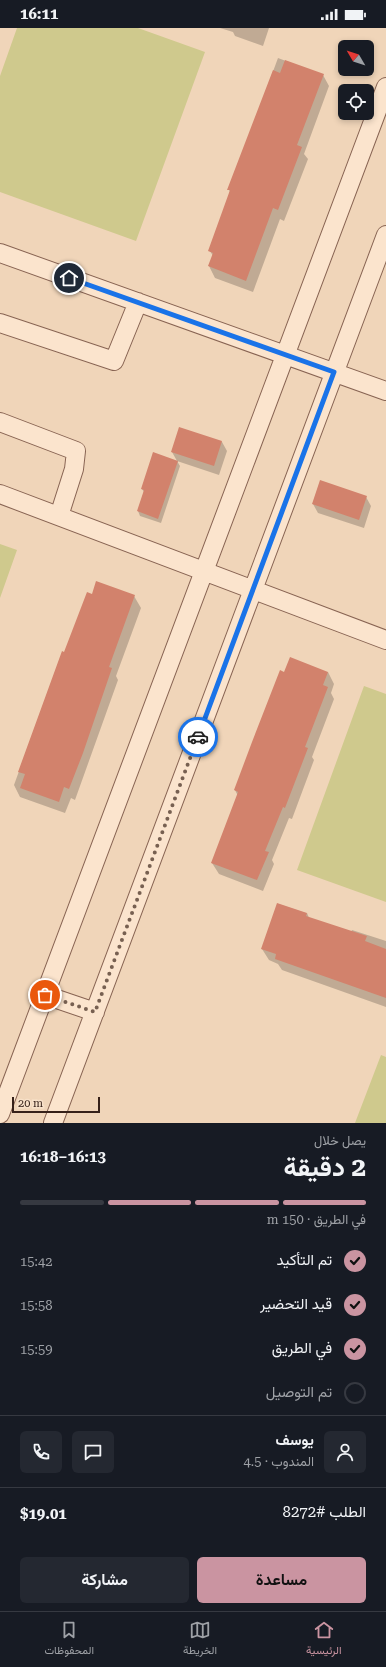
<!DOCTYPE html>
<html lang="ar">
<meta charset="utf-8">
<style>
body{margin:0;font-family:"Roboto Serif",Vazirmatn,serif;background:#242831;color:#f1f3f6;direction:rtl;height:100vh;display:flex;flex-direction:column;font-size:15px;white-space:nowrap}
*{box-sizing:border-box;margin:0}
p{font-size:13px;color:#9ea1a6}
.icon{flex:none;width:22px;height:22px;fill:none;stroke:currentColor;stroke-width:2;stroke-linecap:round;stroke-linejoin:round}
.map{position:relative;height:1095px;overflow:hidden;direction:ltr}
.drawer{display:flex;flex-direction:column;background:#171b24;flex:1}
.drawer>*{flex:none}
.needle{width:26px;rotate:309deg}
.tools{position:absolute;left:338px;top:12px;display:grid;gap:8px}
.tools a{display:grid;place-items:center;width:36px;height:36px;border-radius:6px;background:#171b24;box-shadow:0 2px 6px #0003;font-size:20px}
.scale{position:absolute;left:12px;bottom:10px;width:88px;box-sizing:border-box;padding-left:4px;border:2px solid #362119;border-top:0;font-size:11px;line-height:14px;white-space:nowrap;color:#362119;-webkit-text-stroke:3px #f8e1c9;paint-order:stroke}
.pin{position:absolute;display:grid;place-items:center;width:34px;height:34px;color:#fff;margin:-17px;border:2px solid #fff;border-radius:50%;box-shadow:0 1px 4px #0007}
.courier{position:absolute;display:grid;place-items:center;width:40px;height:40px;margin:-20px;border:3px solid #1a73e8;border-radius:50%;background:#fff;color:#222;box-shadow:0 1px 5px #0007}
.head em{font-style:normal;font-weight:700}
.head div{display:flex;flex-direction:column-reverse}
.head{display:flex;align-items:center;justify-content:space-between;height:68px;padding:0 20px}
h1{font-size:26px;font-weight:700;line-height:30px}
.bar{display:grid;grid-template-columns:repeat(4,1fr);gap:6px 4px;align-content:center;height:48px;padding:0 20px}
.bar i{height:5px;border-radius:3px;background:#363941}
.bar .active{background:#ca94a1}
.bar p{grid-column:span 4}
.line{display:flex;align-items:center;gap:10px;padding:0 20px;border-top:1px solid #363941}
.line div{flex:1}
.round{display:grid;place-items:center;flex:none;width:42px;height:42px;border-radius:6px;background:#242831}
ol{padding:0 20px;list-style:none}
li{display:flex;align-items:center;gap:12px;height:44px}
li p{margin-inline-start:auto}
li .icon{padding:4px;border-radius:50%;background:#ca94a1;color:#111;stroke-width:4}
li:last-child{color:#9ea1a6}
li i{width:22px;height:22px;border:2px solid #363941;border-radius:50%}
.action{display:flex;gap:8px;margin-top:auto;padding:8px 20px}
.action a{flex:1;height:46px;border-radius:6px;background:#ca94a1;color:#111;font-size:16px;font-weight:700;line-height:46px;text-align:center}
.action a+a{background:#242831;color:#f1f3f6}
.status{display:flex;justify-content:space-between;align-items:center;height:28px;padding:0 20px;background:#171b24;direction:ltr}
.status svg{height:11px;fill:currentColor}
.tab-bar{display:flex;justify-content:space-around;align-items:center;height:56px;border-top:1px solid #363941;background:#171b24;font-size:11px;color:#9ea1a6}
.tab-bar a{display:grid;justify-items:center;gap:2px}
.tab-bar .active{color:#ca94a1}
.map>svg:first-child{display:block}
.green{fill:#cfc98d}
.shadow{fill:#0003}
.building{fill:#d2826c}
.lines{fill:none;stroke-linecap:round;stroke-linejoin:round}
.service-casing{stroke:#886453;stroke-width:20}
.service{stroke:#fbe4cd;stroke-width:18}
.done{stroke:#776051;stroke-width:4;stroke-dasharray:0 7.2}
.route{stroke:#1a73e8;stroke-width:5}
</style>
<div class="status"><b>16:11</b><svg viewBox="0 0 49 12"><path d="M0 12V9h3v3zM5 12V6h3v6zM10 12V3h3v9zM15 12V0h3v12zM26 1h20v11H26zM47 4h2v5h-2z"/></svg></div>
<div class="map">
<svg width="386" height="1095" viewBox="0 0 386 1095">
<rect width="100%" height="100%" fill="#f0d5b9"/>
<path class="green" d="M 17,0 L 138,0 L 205,24 L 136,213 L 0,164 L 0,48 Z
M 0,516 L 17,522 L 0,570 Z
M 364,658 L 386,666 L 386,874 L 297,842 Z
M 381,1027 L 386,1029 L 386,1095 L 355,1095 Z"/>
<path class="shadow" d="M 220,0 L 269,0 L 263,18 L 235,8 L 233,4 Z
M 278,30 L 323,47 L 329,58 L 304,126 L 308,131 L 284,193 L 280,191 L 253,264 L 215,250 L 209,238 L 213,228 L 210,223 L 230,164 L 229,162 Z
M 180,400 L 222,414 L 227,423 L 219,447 L 177,433 L 180,438 L 161,495 L 140,488 L 138,483 L 144,464 L 142,461 L 177,433 L 172,424 Z
M 366,469 L 371,478 L 364,500 L 318,485 L 313,476 Z
M 92,567 L 134,568 L 141,580 L 116,648 L 118,652 L 75,772 L 71,770 L 65,785 L 20,769 L 14,757 L 62,625 L 65,626 Z
M 328,644 L 334,656 L 331,665 L 334,671 L 312,729 L 314,732 L 292,791 L 289,790 L 272,832 L 274,836 L 263,863 L 219,846 L 212,835 L 238,768 L 235,762 L 285,645 Z
M 307,885 L 309,890 L 351,904 L 352,902 L 386,913 L 386,979 L 282,942 L 278,936 L 269,932 L 262,921 Z"/>
<path class="building" d="M 285,32 L 324,46 L 297,117 L 302,119 L 278,182 L 273,180 L 246,253 L 208,238 L 213,225 L 208,223 L 230,162 L 227,162 L 273,42 L 280,45 Z
M 179,399 L 222,413 L 214,438 L 171,424 Z
M 153,424 L 178,433 L 158,491 L 137,483 L 144,462 L 141,461 Z
M 320,452 L 367,468 L 359,492 L 312,476 Z
M 96,553 L 135,567 L 109,639 L 112,640 L 83,725 L 69,761 L 64,759 L 59,774 L 20,760 L 25,746 L 18,744 L 62,623 L 64,624 L 87,564 L 92,566 Z
M 290,629 L 328,644 L 323,657 L 328,659 L 305,719 L 308,720 L 285,780 L 283,779 L 265,823 L 269,824 L 257,852 L 211,835 L 238,764 L 234,762 L 252,714 L 280,642 L 284,644 Z
M 277,875 L 307,885 L 306,888 L 367,908 L 365,913 L 386,921 L 386,970 L 275,931 L 276,926 L 261,921 Z"/>
<g class="lines">
<defs>
<path id="service" d="M 0,225 L 386,363
M 0,295 L 114,333 L 138,274
M 0,394 L 76,423 L 74,441 L 59,488
M 0,466 L 386,612
M 45,967 L 95,984
M 0,1086 L 386,59
M 53,1095 L 386,207"/>
</defs>
<use href="#service" class="service-casing"/>
<use href="#service" class="service"/>
</g>
<g class="lines">
<path class="done" d="M 45,967 L 95,984 L 198,709"/>
<path class="route" d="M 69,250 L 334,344 L 198,709"/>
</g>
</svg>
<div class="tools">
<a><svg class="needle" viewBox="-14 -14 28 28"><path d="M0-13l5 13h-10z" fill="#e53935"/><path d="M0 13l5-13h-10z" fill="#9ea1a6"/></svg></a>
<a><svg class="icon" aria-label="locate" viewBox="0 0 24 24"><circle cx="12" cy="12" r="6"/><path d="M12 2v4M12 18v4M2 12h4M18 12h4"/></svg></a>
</div>
<div class="scale">20 m</div>
<div class="pin" style="left:45px;top:967px;background:#ea580c"><svg class="icon" aria-label="bag" viewBox="0 0 24 24"><path d="M5 8h14l-1 12H6zM9 8a3 3 0 0 1 6 0"/></svg></div>
<div class="pin" style="left:69px;top:250px;background:#1f2937"><svg class="icon" aria-label="home" viewBox="0 0 24 24"><path d="M3 11l9-7 9 7M6 9v11h12V9"/></svg></div>
<div class="courier" style="left:198px;top:709px"><svg class="icon" aria-label="car" viewBox="0 0 24 24"><path d="M5 17H2v-5l4-1 3-4h7l3 4 3 1v5h-3M9 17h6M6 11h13"/><circle cx="7" cy="17" r="2"/><circle cx="17" cy="17" r="2"/></svg></div>
</div>
<section class="drawer">
<div class="head"><div><h1>2 دقيقة</h1><p>يصل خلال</p></div><em>16:13–16:18</em></div>
<div class="bar"><i class="active"></i><i class="active"></i><i class="active"></i><i></i><p>في الطريق · 150 m</p></div>
<ol>
<li><svg class="icon" aria-label="check" viewBox="0 0 24 24"><path d="M5 12l5 5 9-10"/></svg>تم التأكيد<p>15:42</p></li>
<li><svg class="icon" aria-label="check" viewBox="0 0 24 24"><path d="M5 12l5 5 9-10"/></svg>قيد التحضير<p>15:58</p></li>
<li><svg class="icon" aria-label="check" viewBox="0 0 24 24"><path d="M5 12l5 5 9-10"/></svg>في الطريق<p>15:59</p></li>
<li><i></i>تم التوصيل</li>
</ol>
<div class="line" style="height:72px"><a class="round"><svg class="icon" aria-label="person" viewBox="0 0 24 24"><circle cx="12" cy="8" r="4"/><path d="M4 21q1-7 8-7t8 7"/></svg></a><div><b>يوسف</b><p>المندوب · 4.5</p></div><a class="round"><svg class="icon" aria-label="chat" viewBox="0 0 24 24"><path d="M4 5h16v11H9l-5 4z"/></svg></a><a class="round"><svg class="icon" aria-label="phone" viewBox="0 0 24 24"><path d="M5 4h4l2 5-3 2q2 4 5 5l2-3 5 2v4C11 20 4 13 5 4z"/></svg></a></div>
<div class="line" style="height:52px"><div>الطلب #8272</div><b>$19.01</b></div>
<div class="action"><a>مساعدة</a><a>مشاركة</a></div>
</section>
<nav class="tab-bar">
<a class="active"><svg class="icon" aria-label="home" viewBox="0 0 24 24"><path d="M3 11l9-7 9 7M6 9v11h12V9"/></svg>الرئيسية</a>
<a><svg class="icon" aria-label="map" viewBox="0 0 24 24"><path d="M3 6l6-2 6 2 6-2v14l-6 2-6-2-6 2zM9 4v14M15 6v14"/></svg>الخريطة</a>
<a><svg class="icon" aria-label="saved" viewBox="0 0 24 24"><path d="M7 4h10v16l-5-4-5 4z"/></svg>المحفوظات</a>
</nav>
